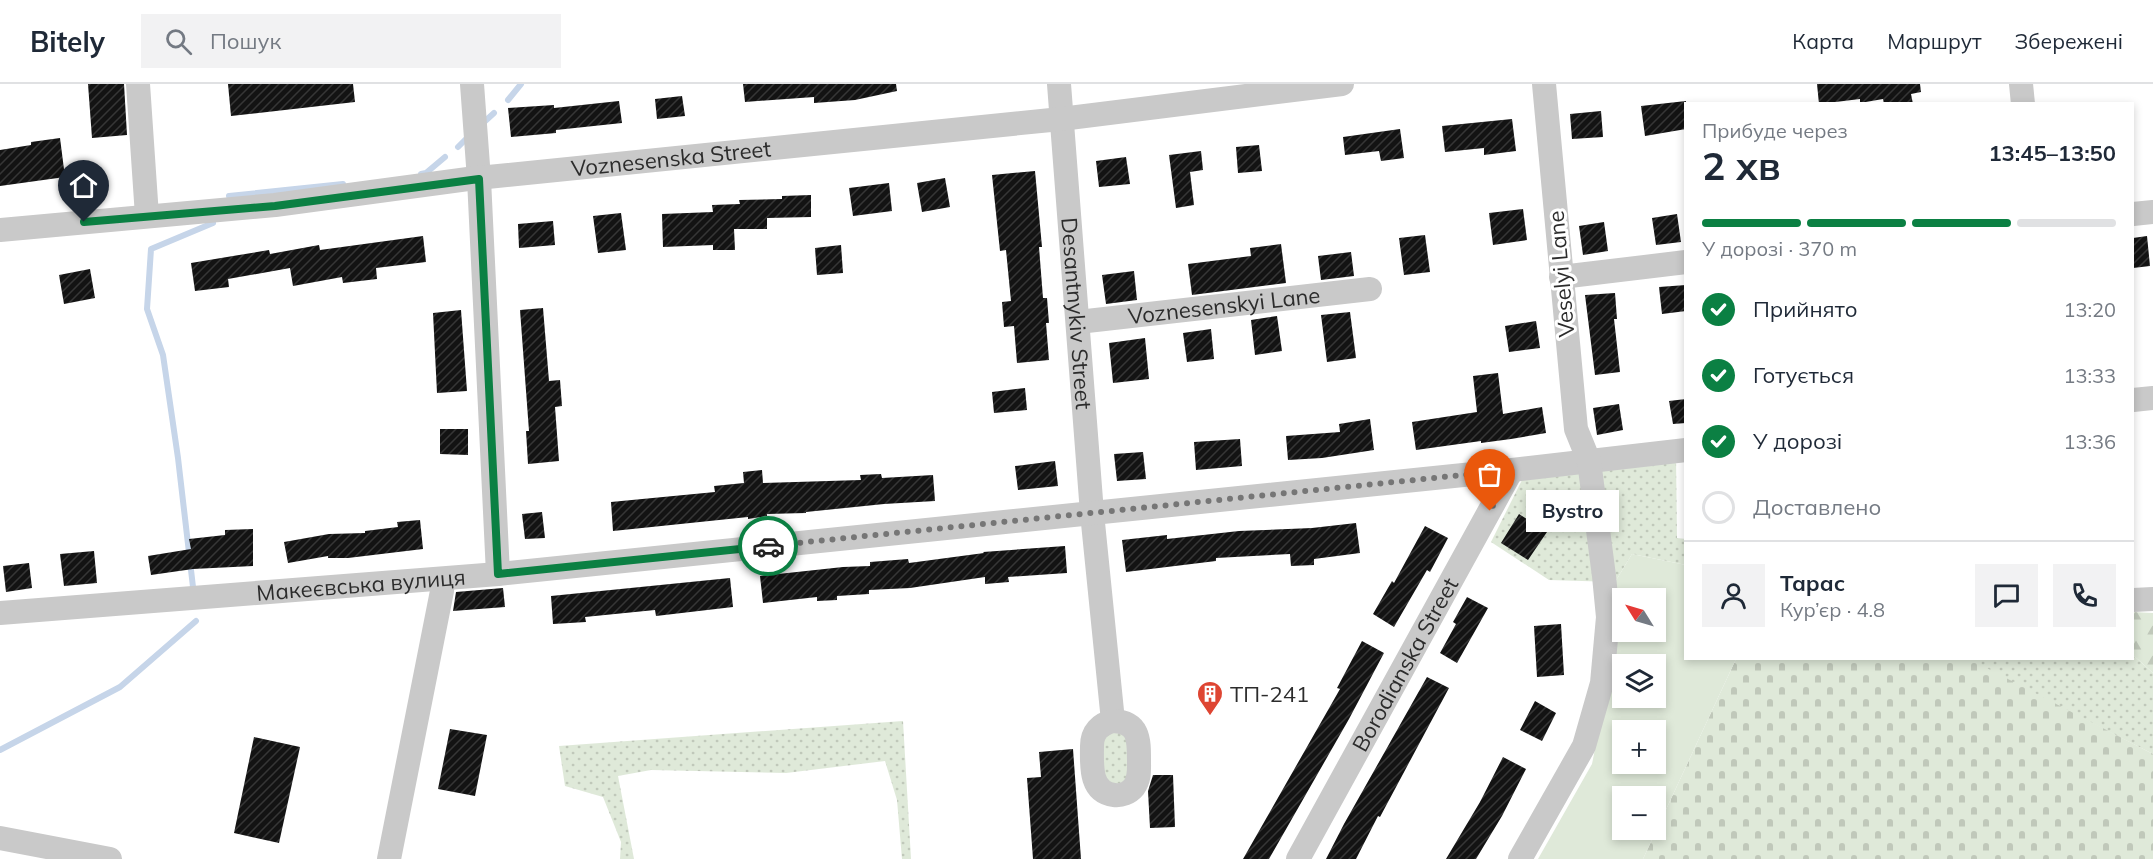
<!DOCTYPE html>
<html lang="uk">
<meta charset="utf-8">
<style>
body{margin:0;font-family:Mulish,sans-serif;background:#f2f2f3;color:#1f2937;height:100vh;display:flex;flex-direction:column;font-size:22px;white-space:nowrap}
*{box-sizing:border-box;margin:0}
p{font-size:20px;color:#747a83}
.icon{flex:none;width:33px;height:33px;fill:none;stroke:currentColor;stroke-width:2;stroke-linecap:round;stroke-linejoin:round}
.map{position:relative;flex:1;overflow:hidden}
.drawer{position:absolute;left:1684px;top:18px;width:450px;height:558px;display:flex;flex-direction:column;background:#fff;border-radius:0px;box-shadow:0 3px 9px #0003}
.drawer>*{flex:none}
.needle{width:39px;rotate:307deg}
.controls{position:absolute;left:1612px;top:504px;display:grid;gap:12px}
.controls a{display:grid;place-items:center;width:54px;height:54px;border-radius:0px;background:#fff;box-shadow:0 3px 9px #0003;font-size:30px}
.pin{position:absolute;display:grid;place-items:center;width:51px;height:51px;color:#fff;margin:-62px -26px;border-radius:50% 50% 50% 0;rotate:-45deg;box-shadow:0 0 6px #0007}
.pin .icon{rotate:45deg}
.courier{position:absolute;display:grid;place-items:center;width:60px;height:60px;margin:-30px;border:4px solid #0b8043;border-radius:50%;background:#fff;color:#222;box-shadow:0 2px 8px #0007}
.bubble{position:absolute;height:42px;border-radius:0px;background:#fff;box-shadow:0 3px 9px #0003;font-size:20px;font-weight:700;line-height:42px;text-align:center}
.summary em{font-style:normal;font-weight:700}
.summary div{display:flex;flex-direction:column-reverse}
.summary{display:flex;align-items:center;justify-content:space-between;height:102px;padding:0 18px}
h1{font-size:39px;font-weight:700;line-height:45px}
.bar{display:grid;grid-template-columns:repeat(4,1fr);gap:9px 6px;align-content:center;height:72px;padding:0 18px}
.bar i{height:8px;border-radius:4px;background:#e0e1e3}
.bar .active{background:#0b8043}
.bar p{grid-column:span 4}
.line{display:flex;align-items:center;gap:15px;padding:0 18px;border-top:2px solid #e0e1e3}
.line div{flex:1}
.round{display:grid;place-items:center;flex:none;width:63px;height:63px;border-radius:0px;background:#f2f2f3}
ol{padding:0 18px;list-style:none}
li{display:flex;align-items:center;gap:18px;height:66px}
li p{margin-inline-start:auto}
li .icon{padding:6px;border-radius:50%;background:#0b8043;color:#fff;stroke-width:4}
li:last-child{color:#747a83}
li i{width:33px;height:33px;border:3px solid #e0e1e3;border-radius:50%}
header{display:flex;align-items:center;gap:36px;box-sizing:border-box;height:84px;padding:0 30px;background:#fff;border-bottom:2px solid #e0e1e3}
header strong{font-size:28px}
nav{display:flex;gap:33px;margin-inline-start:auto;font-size:21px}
.search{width:420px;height:54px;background:#f2f2f3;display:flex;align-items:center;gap:15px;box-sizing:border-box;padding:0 21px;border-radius:0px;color:#747a83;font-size:22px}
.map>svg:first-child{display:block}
.grass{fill:url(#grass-dots)}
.forest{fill:url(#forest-firs)}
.cemetery{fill:url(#cemetery-stones)}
.garden{fill:#dfe9d9;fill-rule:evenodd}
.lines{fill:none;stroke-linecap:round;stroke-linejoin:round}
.stream{stroke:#c6d5e9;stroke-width:6}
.building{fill:url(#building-hatch)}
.minor{stroke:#c9c9c9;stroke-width:24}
.done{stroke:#767676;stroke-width:6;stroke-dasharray:0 10.8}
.route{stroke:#0b8043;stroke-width:8}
.labels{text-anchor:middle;stroke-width:6;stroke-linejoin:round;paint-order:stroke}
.street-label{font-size:22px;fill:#2c2c2c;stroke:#fff}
.poi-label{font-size:22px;fill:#2c2c2c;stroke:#fff;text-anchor:start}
</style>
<header>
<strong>Bitely</strong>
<div class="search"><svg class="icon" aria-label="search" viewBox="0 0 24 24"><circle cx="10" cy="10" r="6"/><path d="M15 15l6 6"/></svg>Пошук</div>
<nav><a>Карта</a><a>Маршрут</a><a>Збережені</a></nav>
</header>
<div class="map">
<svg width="2153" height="775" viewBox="0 0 2153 775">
<defs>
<pattern id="grass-dots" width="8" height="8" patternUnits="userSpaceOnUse" patternTransform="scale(1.5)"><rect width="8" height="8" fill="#dfe9d9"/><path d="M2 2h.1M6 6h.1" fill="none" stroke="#c0c8ba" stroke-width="1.8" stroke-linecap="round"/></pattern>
<pattern id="forest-firs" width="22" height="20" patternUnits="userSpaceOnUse" patternTransform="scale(1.5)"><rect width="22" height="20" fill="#dfe9d9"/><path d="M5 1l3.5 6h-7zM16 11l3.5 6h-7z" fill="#c0c8ba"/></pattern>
<pattern id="cemetery-stones" width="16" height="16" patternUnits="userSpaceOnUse" patternTransform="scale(1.5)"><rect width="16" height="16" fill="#dfe9d9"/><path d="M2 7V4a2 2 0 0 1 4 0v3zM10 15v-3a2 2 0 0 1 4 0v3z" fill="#c0c8ba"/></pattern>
<pattern id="building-hatch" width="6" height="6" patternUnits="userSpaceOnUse" patternTransform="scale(1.5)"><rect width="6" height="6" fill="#131313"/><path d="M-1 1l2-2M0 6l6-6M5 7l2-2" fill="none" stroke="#363636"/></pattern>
</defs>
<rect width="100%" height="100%" fill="#fff"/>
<path class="grass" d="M 1676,371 L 1677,454 L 1686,455 L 1686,481 L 1632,470 L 1615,498 L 1549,496 L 1491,458 L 1526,388 Z
M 2133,571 L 2153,589 L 2153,670 L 1965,575 L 2133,574 Z
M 903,637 L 911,775 L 902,775 L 897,716 L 885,677 L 786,689 L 651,686 L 618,692 L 634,775 L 620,775 L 621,758 L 603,713 L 565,702 L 559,662 Z
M 1108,646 L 1127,649 L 1129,696 L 1111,702 C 1098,682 1095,667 1108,646 Z"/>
<path class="forest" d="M 2133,528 L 2153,529 L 2153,589 L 2133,571 Z"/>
<path class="cemetery" d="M 1736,575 L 1965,574 L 1979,580 L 2153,670 L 2153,775 L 1643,775 Z"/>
<path class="garden" d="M 1632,470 L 1686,481 L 1686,574 L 1736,575 L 1643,775 L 1538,775 L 1592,680 L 1620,540 L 1615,498 ZM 1623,514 L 1656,514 L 1656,548 L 1623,548 ZM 1623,580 L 1656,580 L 1656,614 L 1623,614 ZM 1623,646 L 1656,646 L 1656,680 L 1623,680 ZM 1623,712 L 1656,712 L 1656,746 L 1623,746 Z"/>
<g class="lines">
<path class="stream" d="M 508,16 L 521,0
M 483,39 L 494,29
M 458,63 L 468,53
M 421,90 L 426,89 L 445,73
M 229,112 L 343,100
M 193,503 L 178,374 L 163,271 L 147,225 L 151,165 L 213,139
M 0,666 L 120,603 L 196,537"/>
</g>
<path class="building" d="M 88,0 L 124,0 L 127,51 L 92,54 Z
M 228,0 L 353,0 L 355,18 L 231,32 Z
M 743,0 L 896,0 L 897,7 L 855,16 L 814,19 L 814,13 L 745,18 Z
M 1817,0 L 1920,0 L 1921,8 L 1911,10 L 1913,20 L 1884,20 L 1883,15 L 1860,19 L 1860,15 L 1819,20 Z
M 682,12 L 685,32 L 657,35 L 655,15 Z
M 619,17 L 622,39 L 556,46 L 556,49 L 511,53 L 508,24 L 554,21 L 554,24 Z
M 1686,17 L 1686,45 L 1645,52 L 1641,22 Z
M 1601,27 L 1603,53 L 1572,55 L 1570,30 Z
M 1512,35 L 1516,67 L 1484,71 L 1484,64 L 1445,68 L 1442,42 Z
M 1400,45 L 1404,74 L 1381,77 L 1379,67 L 1345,71 L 1343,53 Z
M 60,54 L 65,93 L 0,102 L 0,66 L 31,61 L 31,58 Z
M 1259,61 L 1262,87 L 1238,89 L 1236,63 Z
M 1201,67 L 1203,86 L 1190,88 L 1194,121 L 1176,124 L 1169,71 Z
M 1126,73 L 1130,100 L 1099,103 L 1096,77 Z
M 1035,87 L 1042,163 L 1039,163 L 1043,214 L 1047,214 L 1049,239 L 1046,239 L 1049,276 L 1017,279 L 1014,242 L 1004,243 L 1002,218 L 1011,217 L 1006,166 L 1000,167 L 992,91 Z
M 945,94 L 950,123 L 922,128 L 917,99 Z
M 889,99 L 892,127 L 853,132 L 849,104 Z
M 811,111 L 811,133 L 767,134 L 767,145 L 734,145 L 735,166 L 713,166 L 713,161 L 663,163 L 662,130 L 713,128 L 712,121 L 740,120 L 739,116 L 782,115 L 782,112 Z
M 1523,125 L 1527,156 L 1493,161 L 1489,129 Z
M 621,129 L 626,166 L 598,169 L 593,132 Z
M 1677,130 L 1681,158 L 1656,161 L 1652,134 Z
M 553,137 L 555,161 L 519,164 L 518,140 Z
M 1604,138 L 1608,167 L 1583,171 L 1579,142 Z
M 1425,151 L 1430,188 L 1404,191 L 1399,154 Z
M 423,152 L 426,178 L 376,184 L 377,195 L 343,199 L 342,193 L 293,202 L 290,184 L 228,195 L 229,203 L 195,207 L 191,179 L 269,166 L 270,170 L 319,161 L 320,166 Z
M 2147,152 L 2150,182 L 2133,184 L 2133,154 Z
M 1281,160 L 1286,199 L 1192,211 L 1188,180 L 1251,172 L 1250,164 Z
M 841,161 L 843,189 L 817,191 L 815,164 Z
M 1351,168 L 1354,192 L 1321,196 L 1318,172 Z
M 90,185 L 95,214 L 64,220 L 59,191 Z
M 1134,187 L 1137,216 L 1106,220 L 1102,191 Z
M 1686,201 L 1686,227 L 1662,230 L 1659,203 Z
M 1615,209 L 1617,235 L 1614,235 L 1620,288 L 1595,291 L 1585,211 Z
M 543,224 L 549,297 L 560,296 L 562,322 L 555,323 L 559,377 L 528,380 L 526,347 L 529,347 L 520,226 Z
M 461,226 L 467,307 L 437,309 L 433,229 Z
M 1350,228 L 1356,274 L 1327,278 L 1321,231 Z
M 1277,232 L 1282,267 L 1255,271 L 1251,236 Z
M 1536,237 L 1540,264 L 1509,268 L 1505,242 Z
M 1211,245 L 1214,275 L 1187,278 L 1183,249 Z
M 1145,254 L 1149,295 L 1113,299 L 1109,259 Z
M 1498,289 L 1503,330 L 1542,323 L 1546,349 L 1511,355 L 1481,359 L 1481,357 L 1416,366 L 1412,338 L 1477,328 L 1473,292 Z
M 1025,304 L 1027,326 L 994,329 L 992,308 Z
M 1686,315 L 1686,339 L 1673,340 L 1669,317 Z
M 1619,320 L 1623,346 L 1597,351 L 1593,324 Z
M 1370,335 L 1374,366 L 1322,374 L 1288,376 L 1286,352 L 1340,348 L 1339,340 Z
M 440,345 L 468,345 L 468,371 L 440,370 Z
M 1240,355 L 1242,382 L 1196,386 L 1194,358 Z
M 1143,368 L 1146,395 L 1117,397 L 1114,370 Z
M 1055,377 L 1058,402 L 1018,406 L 1015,382 Z
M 762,386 L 763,399 L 861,396 L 860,391 L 881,390 L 882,394 L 933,391 L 935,417 L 884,420 L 806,428 L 806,429 L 767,430 L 767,432 L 748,435 L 748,433 L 613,447 L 611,418 L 715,408 L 714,402 L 744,399 L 743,388 Z
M 542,428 L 545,454 L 525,455 L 522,430 Z
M 1519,430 L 1547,448 L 1528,476 L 1501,459 Z
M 420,436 L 423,465 L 348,474 L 328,474 L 328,472 L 288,479 L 284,458 L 329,450 L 365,449 L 365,447 L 398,443 L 397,438 Z
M 1356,439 L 1360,469 L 1314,475 L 1314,481 L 1291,482 L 1290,470 L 1216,474 L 1216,477 L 1126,488 L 1122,456 L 1167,451 L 1167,455 L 1239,447 L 1312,444 Z
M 1425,442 L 1448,454 L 1430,488 L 1427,486 L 1394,543 L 1373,530 L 1392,497 L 1394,499 Z
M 253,445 L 253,482 L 193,485 L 151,491 L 148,472 L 191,465 L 189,455 L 225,451 L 225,446 Z
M 1065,462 L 1067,489 L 1008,493 L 1009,498 L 985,500 L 985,493 L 910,504 L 869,506 L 869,510 L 837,512 L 837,516 L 817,517 L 817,513 L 763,519 L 760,492 L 843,483 L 870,482 L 870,478 L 908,475 L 909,479 L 984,469 L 983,468 Z
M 94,467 L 97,499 L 64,502 L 60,470 Z
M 29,479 L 32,504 L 6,508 L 3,482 Z
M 730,494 L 733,523 L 656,532 L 655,526 L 585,533 L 586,538 L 553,540 L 551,512 Z
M 503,504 L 505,523 L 453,527 L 456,508 Z
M 1467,513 L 1488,524 L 1457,579 L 1440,569 L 1456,540 L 1453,538 Z
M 1561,540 L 1564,591 L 1537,593 L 1534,542 Z
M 1362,557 L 1384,569 L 1349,635 L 1269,775 L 1243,775 L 1340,605 L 1337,604 Z
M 1427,593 L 1449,604 L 1380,733 L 1378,732 L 1356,775 L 1326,775 L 1344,740 Z
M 1535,617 L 1556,629 L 1542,657 L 1520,646 Z
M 450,645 L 487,651 L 475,712 L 438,705 Z
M 254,653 L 300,663 L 279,759 L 234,749 Z
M 1073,665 L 1081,775 L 1033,775 L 1027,694 L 1041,693 L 1039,668 Z
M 1503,673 L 1526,685 L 1502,732 L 1476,775 L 1446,775 L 1480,718 Z
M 1153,691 L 1173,691 L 1175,743 L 1150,744 L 1148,707 Z"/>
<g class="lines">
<g class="minor">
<path d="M 138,0 L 147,132"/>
<path d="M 472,0 L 479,95 L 498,490"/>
<path id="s1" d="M 1059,0 L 1092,429 L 1113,637"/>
<path d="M 2021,0 L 2023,20"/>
<path d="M 2133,130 L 2153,128"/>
<path id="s2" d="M 0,146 L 275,121 L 468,95 L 1061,35 L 1342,0"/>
<path d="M 1561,193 L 1686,178"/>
<path id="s3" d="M 1078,238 L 1370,205"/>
<path d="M 2133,316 L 2153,314"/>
<path d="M 2133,516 L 2153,515"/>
<path id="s4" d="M 0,529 L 498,490 L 1512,386 L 1686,366"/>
<path d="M 1113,637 C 1139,638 1139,655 1139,676 C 1139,686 1140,695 1134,703 C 1129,709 1121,712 1114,711 C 1089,708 1092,680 1092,662 C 1092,648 1100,640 1113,637 Z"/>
<path d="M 0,754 L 110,775"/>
<path d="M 389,775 L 442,507 L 443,495"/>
<path id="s5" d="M 1298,775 L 1512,386"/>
<path d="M 1520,775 L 1584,662 L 1602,599 L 1608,533 L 1604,492 L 1589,377 L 1576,345 L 1544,0"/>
</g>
</g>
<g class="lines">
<path class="done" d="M 768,462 L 1512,386 L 1490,427"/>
<path class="route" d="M 84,138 L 275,122 L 479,95 L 498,490 L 768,462"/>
</g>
<defs>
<symbol id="building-pin" viewBox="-11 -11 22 30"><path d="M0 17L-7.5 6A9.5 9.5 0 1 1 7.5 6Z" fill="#de4532" stroke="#fff"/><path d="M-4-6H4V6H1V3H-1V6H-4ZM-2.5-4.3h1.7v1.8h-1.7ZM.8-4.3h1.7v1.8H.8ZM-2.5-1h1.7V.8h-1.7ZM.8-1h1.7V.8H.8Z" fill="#fff"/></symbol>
</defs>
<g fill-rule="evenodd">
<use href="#building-pin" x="1195" y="595" width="30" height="40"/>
</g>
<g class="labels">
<g class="street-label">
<text dy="8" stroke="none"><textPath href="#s2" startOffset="675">Voznesenska Street</textPath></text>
<text transform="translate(1561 190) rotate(-95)" y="8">Veselyi Lane</text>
<text dy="8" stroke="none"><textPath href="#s3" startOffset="147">Voznesenskyi Lane</textPath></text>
<text dy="8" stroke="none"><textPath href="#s1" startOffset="230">Desantnykiv Street</textPath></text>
<text dy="8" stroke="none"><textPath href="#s4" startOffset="362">Макеєвська вулиця</textPath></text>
<text dy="8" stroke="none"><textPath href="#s5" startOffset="222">Borodianska Street</textPath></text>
</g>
<g class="poi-label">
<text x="1230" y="618">ТП-241</text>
</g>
</g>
</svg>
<div class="controls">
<a><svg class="needle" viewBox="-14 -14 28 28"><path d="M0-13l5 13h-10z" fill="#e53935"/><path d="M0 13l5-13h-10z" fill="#747a83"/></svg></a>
<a><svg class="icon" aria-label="layers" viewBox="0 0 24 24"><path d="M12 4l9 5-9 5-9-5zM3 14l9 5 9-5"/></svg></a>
<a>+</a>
<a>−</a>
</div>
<div class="pin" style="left:1490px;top:427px;background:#ea580c"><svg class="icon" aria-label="bag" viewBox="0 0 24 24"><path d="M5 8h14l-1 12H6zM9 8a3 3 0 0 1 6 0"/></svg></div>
<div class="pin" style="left:84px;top:138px;background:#1f2937"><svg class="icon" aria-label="home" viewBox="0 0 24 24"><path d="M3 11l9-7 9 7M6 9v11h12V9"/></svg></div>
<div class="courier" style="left:768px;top:462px"><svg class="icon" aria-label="car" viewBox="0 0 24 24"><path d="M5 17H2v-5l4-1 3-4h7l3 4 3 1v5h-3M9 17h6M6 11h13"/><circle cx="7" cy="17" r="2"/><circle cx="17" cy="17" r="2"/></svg></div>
<div class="bubble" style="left:1526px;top:406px;width:93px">Bystro</div>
<section class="drawer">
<div class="summary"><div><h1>2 хв</h1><p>Прибуде через</p></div><em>13:45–13:50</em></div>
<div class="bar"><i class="active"></i><i class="active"></i><i class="active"></i><i></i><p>У дорозі · 370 m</p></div>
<ol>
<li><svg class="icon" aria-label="check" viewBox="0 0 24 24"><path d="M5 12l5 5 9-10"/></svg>Прийнято<p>13:20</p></li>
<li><svg class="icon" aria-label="check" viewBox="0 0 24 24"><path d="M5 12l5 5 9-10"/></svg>Готується<p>13:33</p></li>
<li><svg class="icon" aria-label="check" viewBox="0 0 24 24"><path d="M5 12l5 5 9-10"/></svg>У дорозі<p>13:36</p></li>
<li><i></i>Доставлено</li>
</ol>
<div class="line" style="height:108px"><a class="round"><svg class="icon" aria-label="person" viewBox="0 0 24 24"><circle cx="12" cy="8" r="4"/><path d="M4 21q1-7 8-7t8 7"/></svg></a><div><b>Тарас</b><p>Кур’єр · 4.8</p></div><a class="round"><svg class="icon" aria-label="chat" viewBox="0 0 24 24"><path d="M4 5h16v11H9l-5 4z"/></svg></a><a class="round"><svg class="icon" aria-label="phone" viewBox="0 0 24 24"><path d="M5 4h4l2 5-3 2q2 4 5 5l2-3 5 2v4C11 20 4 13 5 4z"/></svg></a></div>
</section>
</div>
